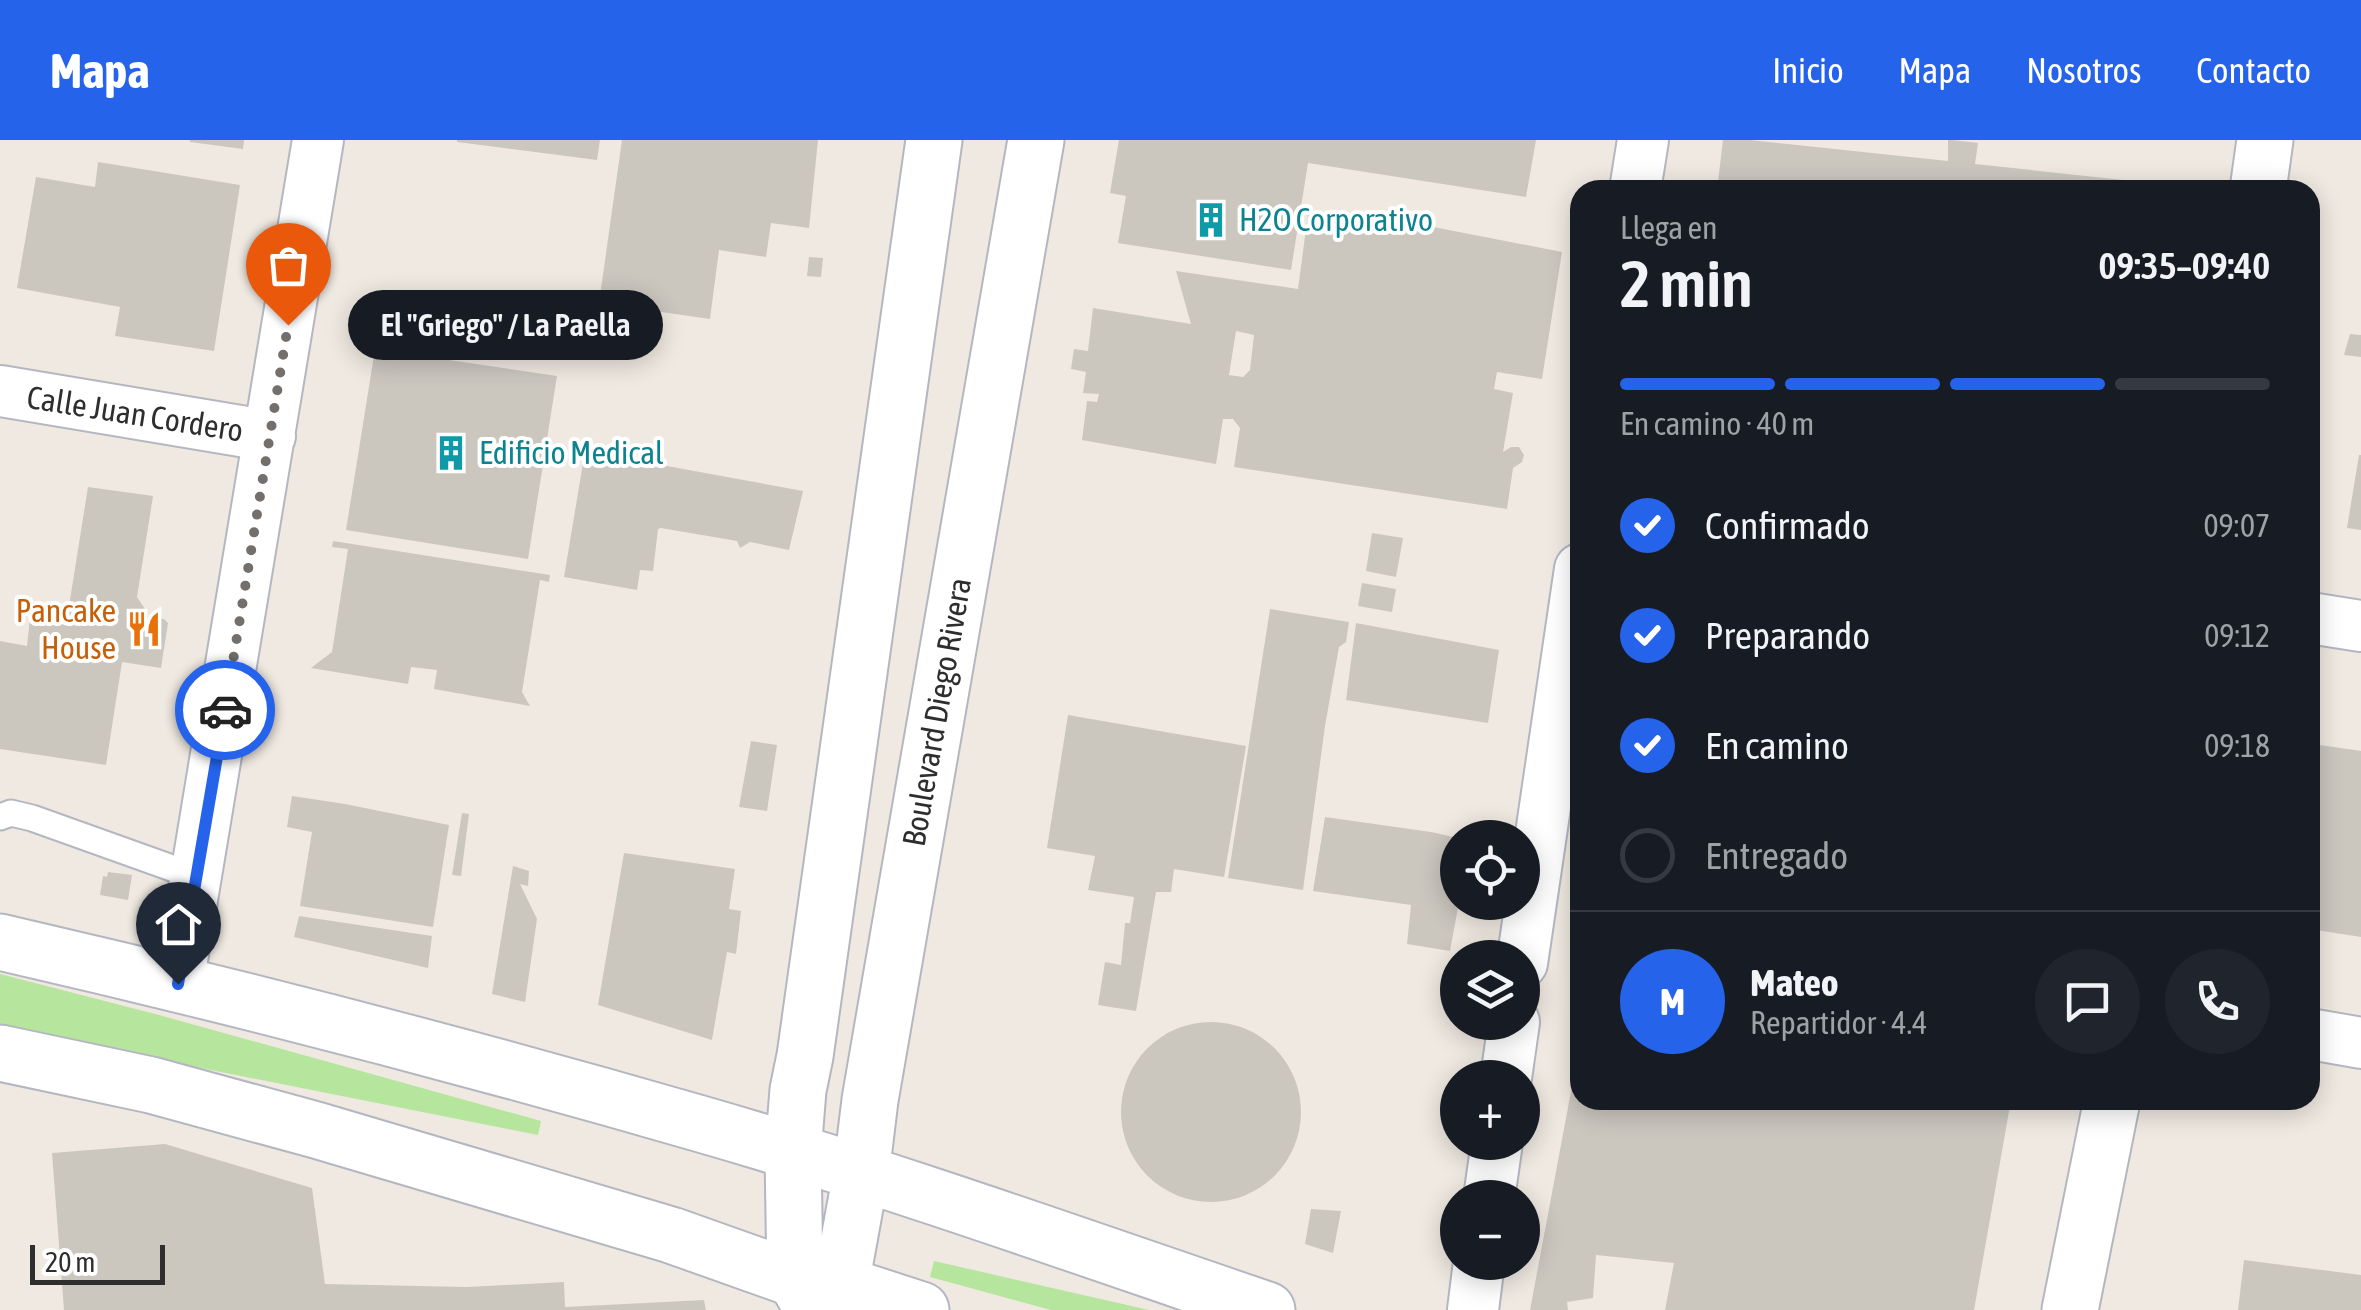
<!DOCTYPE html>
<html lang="es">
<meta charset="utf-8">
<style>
body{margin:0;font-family:"Asap Condensed",sans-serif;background:#20242c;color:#f1f3f6;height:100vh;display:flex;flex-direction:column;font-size:38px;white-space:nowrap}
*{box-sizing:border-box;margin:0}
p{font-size:32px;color:#9ea1a6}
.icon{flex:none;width:55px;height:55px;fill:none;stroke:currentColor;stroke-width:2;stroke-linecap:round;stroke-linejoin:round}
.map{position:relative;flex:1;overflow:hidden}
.panel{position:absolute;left:1570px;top:40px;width:750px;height:930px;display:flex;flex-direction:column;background:#171b24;border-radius:30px;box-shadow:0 5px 25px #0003}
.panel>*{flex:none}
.buttons{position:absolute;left:1440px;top:680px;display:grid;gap:20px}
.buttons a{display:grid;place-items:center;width:100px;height:100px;border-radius:50%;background:#171b24;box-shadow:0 5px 25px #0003;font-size:50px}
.scale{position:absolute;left:30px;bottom:25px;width:135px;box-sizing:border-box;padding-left:10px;border:5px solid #2e2e2e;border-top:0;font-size:28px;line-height:35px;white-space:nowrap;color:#2e2e2e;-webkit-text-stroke:8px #fff;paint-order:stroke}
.pin{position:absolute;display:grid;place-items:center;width:85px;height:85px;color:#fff;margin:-102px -42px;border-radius:50% 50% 50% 0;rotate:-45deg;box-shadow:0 0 10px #0007}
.pin .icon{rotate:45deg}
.courier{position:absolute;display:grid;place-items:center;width:100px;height:100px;margin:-50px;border:8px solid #2563eb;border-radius:50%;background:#fff;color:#222;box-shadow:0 2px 12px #0007}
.bubble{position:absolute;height:70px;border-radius:35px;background:#171b24;box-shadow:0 5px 25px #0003;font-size:32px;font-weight:600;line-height:70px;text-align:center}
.head em{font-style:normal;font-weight:600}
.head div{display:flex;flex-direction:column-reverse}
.head{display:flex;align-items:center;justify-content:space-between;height:170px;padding:0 50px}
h1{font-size:65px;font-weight:600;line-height:75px}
.bar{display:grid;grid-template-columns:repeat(4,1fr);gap:15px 10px;align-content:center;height:120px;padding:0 50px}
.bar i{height:12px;border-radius:8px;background:#363941}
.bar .selected{background:#2563eb}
.bar p{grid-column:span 4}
.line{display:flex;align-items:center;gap:25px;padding:0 50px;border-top:2px solid #363941}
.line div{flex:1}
.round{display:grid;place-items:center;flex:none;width:105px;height:105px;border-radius:52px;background:#20242c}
ol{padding:0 50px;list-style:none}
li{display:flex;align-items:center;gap:30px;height:110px}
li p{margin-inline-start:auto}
li .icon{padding:10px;border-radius:50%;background:#2563eb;color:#fff;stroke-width:4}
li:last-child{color:#9ea1a6}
li i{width:55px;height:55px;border:5px solid #363941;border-radius:50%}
header{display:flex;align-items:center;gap:60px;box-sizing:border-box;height:140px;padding:0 50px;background:#2563eb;color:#fff}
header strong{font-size:48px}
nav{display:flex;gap:55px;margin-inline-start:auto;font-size:35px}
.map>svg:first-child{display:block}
.green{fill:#b6e59e}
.building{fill:#cbc7bf;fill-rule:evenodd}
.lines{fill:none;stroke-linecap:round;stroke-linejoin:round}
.service-casing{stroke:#b4b7c1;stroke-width:29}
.minor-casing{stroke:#b4b7c1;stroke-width:54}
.tertiary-casing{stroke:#b4b7c1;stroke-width:59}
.secondary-casing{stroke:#b4b7c1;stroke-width:59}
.service{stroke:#fff;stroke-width:25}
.minor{stroke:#fff;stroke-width:50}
.tertiary{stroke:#fff;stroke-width:55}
.secondary{stroke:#fff;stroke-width:55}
.done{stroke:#726f6d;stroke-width:10;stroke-dasharray:0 18}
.route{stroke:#2563eb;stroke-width:12}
.labels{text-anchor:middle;stroke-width:8;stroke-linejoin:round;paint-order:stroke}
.culture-label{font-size:32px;fill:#0d838f;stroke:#fff;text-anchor:start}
.street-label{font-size:32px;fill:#2e2e2e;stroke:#fff}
.food-label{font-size:32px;fill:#c56008;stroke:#fff;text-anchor:end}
</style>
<header>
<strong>Mapa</strong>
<nav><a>Inicio</a><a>Mapa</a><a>Nosotros</a><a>Contacto</a></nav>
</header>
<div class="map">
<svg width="2361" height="1170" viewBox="0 0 2361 1170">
<rect width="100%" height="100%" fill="#efe9e1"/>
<path class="green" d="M 0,834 L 159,875 L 541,981 L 538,995 L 0,888 Z
M 934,1121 L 1149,1170 L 1051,1170 L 930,1137 Z"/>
<path class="building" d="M 190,0 L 244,0 L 243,9 L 190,2 Z
M 457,0 L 600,0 L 597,20 L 457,2 Z
M 622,0 L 818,0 L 809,88 L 771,83 L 766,117 L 719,110 L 710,179 L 599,163 Z
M 1119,0 L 1536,0 L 1526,57 L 1308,23 L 1291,130 L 1118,103 L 1126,56 L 1110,53 Z
M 1723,0 L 1750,0 L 1948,21 L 1948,0 L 1953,0 L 1978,3 L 1975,24 L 2142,42 L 2141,50 L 1717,50 Z
M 98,22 L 240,45 L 214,211 L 115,196 L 120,167 L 17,148 L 36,37 L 95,47 Z
M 1308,74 L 1424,92 L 1423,85 L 1562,112 L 1542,239 L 1497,232 L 1494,249 L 1513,253 L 1503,312 L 1511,307 L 1519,307 L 1524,315 L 1522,322 L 1513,328 L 1507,369 L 1234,327 L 1240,288 L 1233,279 L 1223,279 L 1216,324 L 1082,300 L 1087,261 L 1097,262 L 1099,254 L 1083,253 L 1086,232 L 1071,229 L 1074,209 L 1088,211 L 1093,168 L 1191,184 L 1176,131 L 1298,149 ZM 1236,191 L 1254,195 L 1250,230 L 1243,237 L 1229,235 Z
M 809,117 L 823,118 L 821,137 L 807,136 Z
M 2350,194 L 2361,195 L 2361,217 L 2344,215 Z
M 375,209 L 557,236 L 528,419 L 346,390 Z
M 585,311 L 803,351 L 789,410 L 750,402 L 740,408 L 737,401 L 661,388 L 658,389 L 653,431 L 640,430 L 637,450 L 564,437 Z
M 2359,315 L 2361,315 L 2361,390 L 2347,388 Z
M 88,347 L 153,356 L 137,457 L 147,472 L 146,479 L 164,479 L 168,483 L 161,528 L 122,522 L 106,625 L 0,609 L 0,501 L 27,506 L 30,478 L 66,485 Z
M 1372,393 L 1403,398 L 1396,437 L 1366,431 Z
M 333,401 L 550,435 L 549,442 L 540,440 L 522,552 L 530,566 L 434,549 L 437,530 L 411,527 L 408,544 L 311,528 L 332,512 L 348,409 L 332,407 Z
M 1362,443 L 1396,449 L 1392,472 L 1358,466 Z
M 1270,469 L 1349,482 L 1346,502 L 1339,507 L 1325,586 L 1303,750 L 1228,738 Z
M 1356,483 L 1499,510 L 1488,583 L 1346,560 Z
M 1068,575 L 1246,606 L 1224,737 L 1174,729 L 1171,752 L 1156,752 L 1136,871 L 1098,865 L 1105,822 L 1121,825 L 1125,783 L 1130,783 L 1134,757 L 1088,750 L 1095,716 L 1047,708 Z
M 751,601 L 777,605 L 767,671 L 739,667 Z
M 2320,605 L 2361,611 L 2361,797 L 2310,789 L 2312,681 L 2310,681 L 2310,614 L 2318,615 Z
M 292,656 L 345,664 L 449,685 L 433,787 L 300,766 L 312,692 L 287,687 Z
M 462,673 L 469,674 L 461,736 L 452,735 Z
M 1325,677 L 1431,692 L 1458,698 L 1459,762 L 1450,811 L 1407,804 L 1411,765 L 1313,751 Z
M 624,713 L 735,729 L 729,769 L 741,771 L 736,814 L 727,812 L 712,900 L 598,865 Z
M 513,726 L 529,731 L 528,746 L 520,744 L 537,779 L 525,862 L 492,854 Z
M 108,732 L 132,735 L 128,760 L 100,755 L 103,736 L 107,737 Z
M 299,776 L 432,796 L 428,828 L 294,797 Z
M1121 972a90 90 0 1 1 180 0a90 90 0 1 1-180 0Z
M 1578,914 L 1580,915 L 1580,960 L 2011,960 L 1974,1170 L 1665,1170 L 1674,1123 L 1596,1115 L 1593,1158 L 1567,1162 L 1568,1170 L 1530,1170 Z
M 165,1004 L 312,1048 L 325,1144 L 467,1147 L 564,1142 L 565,1167 L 704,1160 L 706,1170 L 64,1170 L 52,1013 Z
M 1311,1069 L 1341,1071 L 1333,1113 L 1305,1104 Z
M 2244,1120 L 2361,1135 L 2361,1170 L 2238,1170 Z"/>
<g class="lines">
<defs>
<path id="service" d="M 0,677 L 11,673 L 32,678 L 197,737"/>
<path id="minor" d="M 1635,50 L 1643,0
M 0,251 L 270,296
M 2310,478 L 2361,486
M 1522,823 L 1580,429
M 178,844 L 318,0
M 2310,894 L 2361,903
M 1506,938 L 1514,882
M 1489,1058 L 1497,1002
M 1473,1170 L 1479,1122"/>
<path id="tertiary" d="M 2258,50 L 2265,0
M 813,1170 L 795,1139 L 793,1012 L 798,950 L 805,916 L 934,0
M 827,1170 L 841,1144 L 861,1034 L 870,960 L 1036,0
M 2070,1170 L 2112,960"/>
<path id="secondary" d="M 0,802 C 235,856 469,917 701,984 C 892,1039 1079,1106 1267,1170
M 0,913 L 151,945 L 316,990 L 671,1095 L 795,1139 L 841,1144 L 921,1170"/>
</defs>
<use href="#service" class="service-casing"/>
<use href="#minor" class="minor-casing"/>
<use href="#tertiary" class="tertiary-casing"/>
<use href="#secondary" class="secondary-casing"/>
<use href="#service" class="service"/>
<use href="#minor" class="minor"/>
<use href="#tertiary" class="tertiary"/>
<use href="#secondary" class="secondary"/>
</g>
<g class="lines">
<path class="done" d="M 225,570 L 288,185"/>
<path class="route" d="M 178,844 L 225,570"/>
</g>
<defs>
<symbol id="building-bare" viewBox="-9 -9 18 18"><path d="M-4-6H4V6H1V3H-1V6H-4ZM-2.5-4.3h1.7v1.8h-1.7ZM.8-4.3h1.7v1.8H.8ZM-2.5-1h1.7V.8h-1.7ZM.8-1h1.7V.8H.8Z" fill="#0f9aa8" stroke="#fff" stroke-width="2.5" paint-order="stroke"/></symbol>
<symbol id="restaurant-bare" viewBox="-9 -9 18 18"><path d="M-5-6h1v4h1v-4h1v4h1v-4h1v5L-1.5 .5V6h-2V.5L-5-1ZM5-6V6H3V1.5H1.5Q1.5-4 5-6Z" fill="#e8710a" stroke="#fff" stroke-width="2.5" paint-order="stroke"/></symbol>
</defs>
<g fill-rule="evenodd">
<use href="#building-bare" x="1186" y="55" width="50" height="50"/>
<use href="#building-bare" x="426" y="288" width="50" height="50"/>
<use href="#restaurant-bare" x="119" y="464" width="50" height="50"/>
</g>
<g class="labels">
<g class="culture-label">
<text x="1239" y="91">H2O Corporativo</text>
<text x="479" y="324">Edificio Medical</text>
</g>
<g class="street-label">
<text transform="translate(135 274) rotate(9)" y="11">Calle Juan Cordero</text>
<text transform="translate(937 572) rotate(-80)" y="11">Boulevard Diego Rivera</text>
</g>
<g class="food-label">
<text x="116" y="482">Pancake<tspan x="116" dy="37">House</tspan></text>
</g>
</g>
</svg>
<div class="buttons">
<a><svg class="icon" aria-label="locate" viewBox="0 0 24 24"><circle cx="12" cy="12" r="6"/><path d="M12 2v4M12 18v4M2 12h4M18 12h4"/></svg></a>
<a><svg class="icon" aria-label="layers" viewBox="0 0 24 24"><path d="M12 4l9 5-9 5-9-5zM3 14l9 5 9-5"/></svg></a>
<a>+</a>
<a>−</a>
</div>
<div class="scale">20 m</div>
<div class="pin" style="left:288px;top:185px;background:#ea580c"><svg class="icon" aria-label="bag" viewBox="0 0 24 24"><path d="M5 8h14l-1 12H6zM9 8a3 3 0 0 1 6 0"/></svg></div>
<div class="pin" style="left:178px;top:844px;background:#1f2937"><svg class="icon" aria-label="home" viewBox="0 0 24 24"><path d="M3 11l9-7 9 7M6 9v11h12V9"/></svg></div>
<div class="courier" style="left:225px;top:570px"><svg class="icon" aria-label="car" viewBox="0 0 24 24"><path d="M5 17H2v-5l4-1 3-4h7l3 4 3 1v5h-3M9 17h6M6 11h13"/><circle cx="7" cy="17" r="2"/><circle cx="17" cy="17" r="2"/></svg></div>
<div class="bubble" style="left:348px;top:150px;width:315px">El &quot;Griego&quot; / La Paella</div>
<section class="panel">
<div class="head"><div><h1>2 min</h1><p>Llega en</p></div><em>09:35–09:40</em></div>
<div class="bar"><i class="selected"></i><i class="selected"></i><i class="selected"></i><i></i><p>En camino · 40 m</p></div>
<ol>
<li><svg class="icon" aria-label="check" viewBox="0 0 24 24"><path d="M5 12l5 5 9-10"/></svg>Confirmado<p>09:07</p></li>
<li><svg class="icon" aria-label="check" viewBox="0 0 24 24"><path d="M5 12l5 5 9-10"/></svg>Preparando<p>09:12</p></li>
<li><svg class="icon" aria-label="check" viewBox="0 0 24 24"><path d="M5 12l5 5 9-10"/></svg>En camino<p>09:18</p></li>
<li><i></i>Entregado</li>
</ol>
<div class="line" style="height:180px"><b class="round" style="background:#2563eb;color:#fff">M</b><div><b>Mateo</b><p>Repartidor · 4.4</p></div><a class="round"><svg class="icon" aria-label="chat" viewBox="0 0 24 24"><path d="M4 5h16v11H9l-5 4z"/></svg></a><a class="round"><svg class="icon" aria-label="phone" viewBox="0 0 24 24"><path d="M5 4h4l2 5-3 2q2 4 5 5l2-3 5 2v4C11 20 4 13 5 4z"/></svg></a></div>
</section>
</div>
